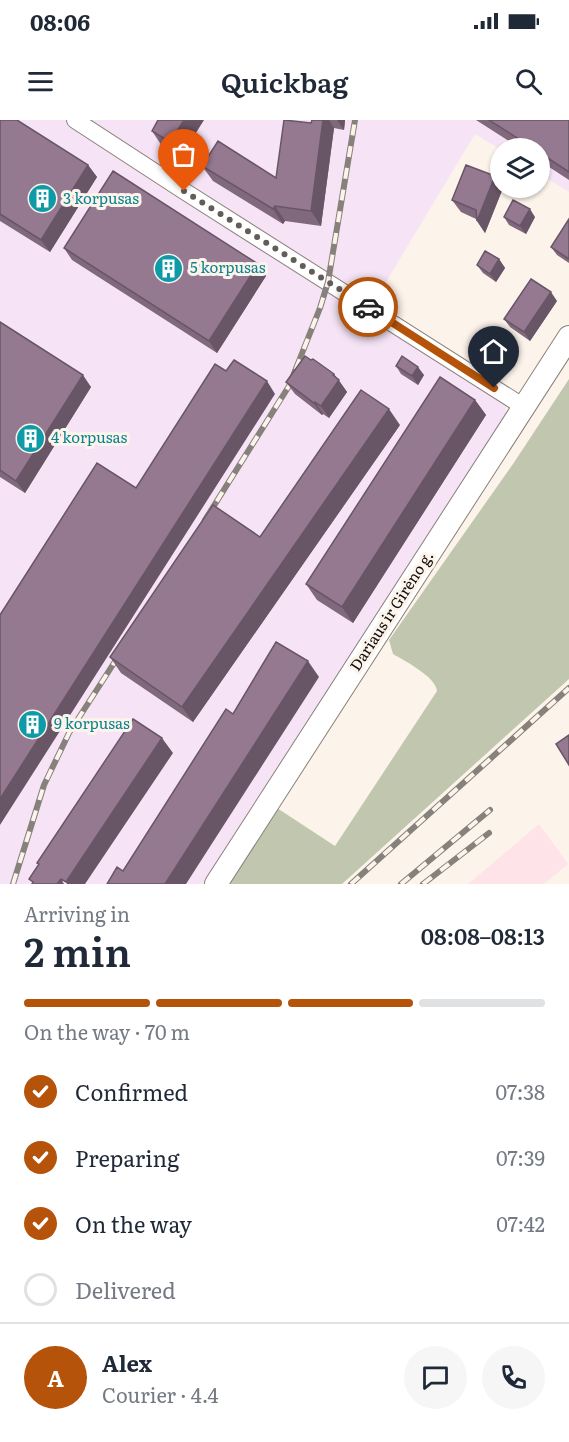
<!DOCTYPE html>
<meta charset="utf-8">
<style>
body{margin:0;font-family:Literata,serif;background:#f6f6f7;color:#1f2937;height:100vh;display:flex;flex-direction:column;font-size:22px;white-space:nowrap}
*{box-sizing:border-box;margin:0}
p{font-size:20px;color:#747a83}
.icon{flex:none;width:33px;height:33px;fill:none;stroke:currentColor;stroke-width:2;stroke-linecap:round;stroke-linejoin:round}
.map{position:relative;height:764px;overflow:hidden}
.drawer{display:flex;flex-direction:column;background:#fff;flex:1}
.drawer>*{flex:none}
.tools{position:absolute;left:490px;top:18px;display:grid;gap:12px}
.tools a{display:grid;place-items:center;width:60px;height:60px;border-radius:50%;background:#fff;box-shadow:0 2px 4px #0004;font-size:30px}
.pin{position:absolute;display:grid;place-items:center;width:51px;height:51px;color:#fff;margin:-62px -26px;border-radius:50% 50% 50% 0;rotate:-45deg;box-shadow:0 0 6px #0007}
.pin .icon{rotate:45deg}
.courier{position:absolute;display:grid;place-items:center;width:60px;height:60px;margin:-30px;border:4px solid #b45309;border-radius:50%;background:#fff;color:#222;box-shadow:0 2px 8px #0007}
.summary em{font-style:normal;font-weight:600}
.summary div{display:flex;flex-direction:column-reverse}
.summary{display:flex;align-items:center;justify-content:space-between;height:102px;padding:0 24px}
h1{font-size:39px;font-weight:600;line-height:45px}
.bar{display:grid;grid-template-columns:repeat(4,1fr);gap:9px 6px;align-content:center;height:72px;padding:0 24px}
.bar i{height:8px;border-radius:4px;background:#e0e1e3}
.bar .selected{background:#b45309}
.bar p{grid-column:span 4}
.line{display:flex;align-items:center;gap:15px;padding:0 24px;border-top:2px solid #e0e1e3}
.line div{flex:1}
.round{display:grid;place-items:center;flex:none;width:63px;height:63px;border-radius:32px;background:#f6f6f7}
ol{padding:0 24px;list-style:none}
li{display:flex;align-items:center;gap:18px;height:66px}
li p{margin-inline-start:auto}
li .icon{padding:6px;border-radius:50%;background:#b45309;color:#fff;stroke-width:4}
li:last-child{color:#747a83}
li i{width:33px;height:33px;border:3px solid #e0e1e3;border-radius:50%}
.status{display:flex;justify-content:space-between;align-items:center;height:42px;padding:0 30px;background:#fff;direction:ltr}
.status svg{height:16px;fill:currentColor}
header{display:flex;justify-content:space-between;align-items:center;height:78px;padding:0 24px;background:#fff;font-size:27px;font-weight:600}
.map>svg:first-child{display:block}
.commercial{fill:#fee3e8}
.industrial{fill:#f6e4f6}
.green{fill:#c0c7ae}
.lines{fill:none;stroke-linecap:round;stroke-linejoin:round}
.street-casing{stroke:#89817a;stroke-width:18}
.secondary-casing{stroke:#89817a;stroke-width:24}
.street{stroke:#fff;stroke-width:16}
.secondary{stroke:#fff;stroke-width:22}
.rail-casing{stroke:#87817b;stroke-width:6}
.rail{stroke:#fcf3eb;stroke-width:4;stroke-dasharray:11;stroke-linecap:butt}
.wall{fill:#80687d}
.shaded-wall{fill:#685566}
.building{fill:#957991;stroke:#685566;stroke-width:1.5}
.done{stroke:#625d58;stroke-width:6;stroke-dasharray:0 10.8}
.route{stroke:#b45309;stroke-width:8}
.labels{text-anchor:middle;stroke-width:6;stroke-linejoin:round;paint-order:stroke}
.culture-label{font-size:15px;fill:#0d838f;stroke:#fcf3eb;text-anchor:start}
.street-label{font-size:15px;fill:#0f0c09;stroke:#fcf3eb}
</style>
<div class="status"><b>08:06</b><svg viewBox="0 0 49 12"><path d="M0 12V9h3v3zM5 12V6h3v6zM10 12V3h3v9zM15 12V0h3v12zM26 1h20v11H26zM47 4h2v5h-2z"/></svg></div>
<header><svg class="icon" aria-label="menu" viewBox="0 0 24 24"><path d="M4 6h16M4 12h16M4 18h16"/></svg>Quickbag<svg class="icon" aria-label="search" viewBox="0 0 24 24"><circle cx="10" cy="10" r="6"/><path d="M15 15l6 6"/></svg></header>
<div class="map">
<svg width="569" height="764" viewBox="0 0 569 764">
<rect width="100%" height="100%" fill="#fcf3eb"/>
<path class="commercial" d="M 539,704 L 568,744 L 544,764 L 468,764 Z"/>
<path class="industrial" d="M 0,0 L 569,0 L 569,72 L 540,54 L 540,28 L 501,30 L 475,14 L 377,177 L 381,187 L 509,268 L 505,296 L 206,764 L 0,764 Z"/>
<path class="green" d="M 569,259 L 569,559 L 342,764 L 230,764 L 231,758 L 277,688 L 335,726 L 437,571 C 436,557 405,541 393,534 L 389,520 L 513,344 Z"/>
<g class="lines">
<defs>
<path id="street" d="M 75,0 L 184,71 L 524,287"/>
<path id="secondary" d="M 216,764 L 569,217"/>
</defs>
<use href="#street" class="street-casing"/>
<use href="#secondary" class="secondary-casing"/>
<use href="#street" class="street"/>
<use href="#secondary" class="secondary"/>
<defs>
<path id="rail" d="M 205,400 L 289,266 L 320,188 L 328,162 L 355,0
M 13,764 L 44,665 L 69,613 L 123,529
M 351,764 L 569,568
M 401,764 L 490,690
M 423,764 L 489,713"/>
</defs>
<use href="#rail" class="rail-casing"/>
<use href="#rail" class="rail"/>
</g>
<path class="wall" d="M 0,0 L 88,45 L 97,57 L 50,132 L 0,101 Z
M 158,0 L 181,37 L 162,26 L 152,11 Z
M 312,0 L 345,0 L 344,10 L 334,8 L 321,106 L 285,101 L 283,104 L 213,61 L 202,46 L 276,58 L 311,3 Z
M 476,0 L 569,0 L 569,60 L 540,41 L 540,28 L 520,28 Z
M 495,56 L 501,65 L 501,68 L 503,68 L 485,113 L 476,99 L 461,92 L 452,80 Z
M 504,97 L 535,97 L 526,114 L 509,105 Z
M 569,99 L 569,143 L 557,135 L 551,127 Z
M 64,128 L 258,144 L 266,156 L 217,233 L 72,140 Z
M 499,139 L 505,148 L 496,162 L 483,153 L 477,145 Z
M 557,181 L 530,221 L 510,207 L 504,199 Z
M 0,202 L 91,267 L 25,373 L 0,357 Z
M 396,246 L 424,255 L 418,265 L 401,254 Z
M 338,259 L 347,272 L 329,298 L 323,294 L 322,295 L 295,274 L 286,262 Z
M 475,280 L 486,295 L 353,503 L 317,480 L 306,464 Z
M 400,305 L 193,602 L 121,553 L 110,537 Z"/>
<path class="shaded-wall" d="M 184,0 L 204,0 L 181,37 L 170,22 Z
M 323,0 L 329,0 L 334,8 L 321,106 L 311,91 Z
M 337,0 L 345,0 L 344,10 Z
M 88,45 L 97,57 L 50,132 L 41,120 Z
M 495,56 L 501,65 L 501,68 L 503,68 L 485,113 L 477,101 Z
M 275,86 L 285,101 L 283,104 L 273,89 Z
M 530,89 L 535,97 L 526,114 L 520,106 Z
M 499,139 L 505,148 L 496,162 L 490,154 Z
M 258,144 L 266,156 L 217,233 L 209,221 Z
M 551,172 L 557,181 L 530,221 L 524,212 Z
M 418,247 L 424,255 L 418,265 L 412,256 Z
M 334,254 L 347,272 L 329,298 L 321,286 Z
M 83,255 L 91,267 L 25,373 L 16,361 Z
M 267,261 L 275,274 L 0,705 L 0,679 Z
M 475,280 L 486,295 L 353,503 L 342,487 Z
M 315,282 L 323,294 L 322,295 L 314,283 Z
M 389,289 L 400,305 L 193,602 L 182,587 Z
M 308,541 L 319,557 L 186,764 L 165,764 Z
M 162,618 L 173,633 L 85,764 L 67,764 L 66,762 Z
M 61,759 L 64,764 L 57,764 Z"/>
<path class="building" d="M 0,0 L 17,0 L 88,45 L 41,120 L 0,94 Z
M 158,0 L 184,0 L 170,22 L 152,11 Z
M 284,0 L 311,3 L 312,0 L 323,0 L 311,91 L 275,86 L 273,89 L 202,46 L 218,21 L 276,58 Z
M 489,0 L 569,0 L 569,52 L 540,33 L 540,28 L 533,28 Z
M 466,45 L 495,56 L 477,101 L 476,90 L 452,80 Z
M 113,51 L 258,144 L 209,221 L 64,128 Z
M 513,80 L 530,89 L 520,106 L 504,97 Z
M 569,99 L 569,139 L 551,127 Z
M 485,131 L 499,139 L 490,154 L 477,145 Z
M 531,159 L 551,172 L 524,212 L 504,199 Z
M 0,202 L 83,255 L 16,361 L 0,350 Z
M 305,236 L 311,240 L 313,239 L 334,254 L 333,255 L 339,260 L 321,286 L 315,282 L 314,283 L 286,262 Z
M 402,236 L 418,247 L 412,256 L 396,246 Z
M 234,240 L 267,261 L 0,679 L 0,495 L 97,343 L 136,368 L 215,244 L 226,251 Z
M 440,257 L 475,280 L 342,487 L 306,464 Z
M 361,270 L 389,289 L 182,587 L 110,537 L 213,385 L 260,417 Z
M 276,522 L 308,541 L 165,764 L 107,764 L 117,747 L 123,751 L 226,589 L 233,594 Z
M 133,599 L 162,618 L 66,762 L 61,759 L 57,764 L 32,764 L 33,762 L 29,759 L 39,744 L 37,743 Z
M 569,615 L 569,645 L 556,624 Z"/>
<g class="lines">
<path class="done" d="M 184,71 L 368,187"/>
<path class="route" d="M 368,187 L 494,268"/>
</g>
<defs>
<symbol id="building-disc" viewBox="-11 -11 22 22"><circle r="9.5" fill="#0f9aa8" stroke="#fcf3eb"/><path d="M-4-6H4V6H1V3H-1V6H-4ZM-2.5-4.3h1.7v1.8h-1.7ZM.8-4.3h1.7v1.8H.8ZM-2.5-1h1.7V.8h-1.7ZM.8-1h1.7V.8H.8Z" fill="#fff"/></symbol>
</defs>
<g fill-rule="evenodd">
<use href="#building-disc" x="26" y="62" width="33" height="33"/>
<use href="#building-disc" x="152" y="132" width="33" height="33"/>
<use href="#building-disc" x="14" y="302" width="33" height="33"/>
<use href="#building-disc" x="16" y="588" width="33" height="33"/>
</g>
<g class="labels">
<g class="culture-label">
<text x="63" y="84">3 korpusas</text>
<text x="190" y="153">5 korpusas</text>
<text x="51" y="323">4 korpusas</text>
<text x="54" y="609">9 korpusas</text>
</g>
<g class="street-label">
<text transform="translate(392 491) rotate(-57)" y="5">Dariaus ir Girėno g.</text>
</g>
</g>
</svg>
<div class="tools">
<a><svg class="icon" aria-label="layers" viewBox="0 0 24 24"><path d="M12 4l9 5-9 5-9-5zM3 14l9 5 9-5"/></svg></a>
</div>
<div class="pin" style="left:184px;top:71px;background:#ea580c"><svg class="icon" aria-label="bag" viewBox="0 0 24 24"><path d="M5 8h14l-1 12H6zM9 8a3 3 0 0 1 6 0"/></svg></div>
<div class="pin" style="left:494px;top:268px;background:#1f2937"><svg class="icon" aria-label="home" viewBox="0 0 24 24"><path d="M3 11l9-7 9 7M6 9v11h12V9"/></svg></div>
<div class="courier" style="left:368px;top:187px"><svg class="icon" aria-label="car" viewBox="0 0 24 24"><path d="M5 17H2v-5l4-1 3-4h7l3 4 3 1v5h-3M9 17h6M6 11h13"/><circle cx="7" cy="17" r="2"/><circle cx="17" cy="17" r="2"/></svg></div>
</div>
<section class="drawer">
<div class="summary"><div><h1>2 min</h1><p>Arriving in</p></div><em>08:08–08:13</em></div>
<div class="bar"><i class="selected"></i><i class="selected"></i><i class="selected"></i><i></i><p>On the way · 70 m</p></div>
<ol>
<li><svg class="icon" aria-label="check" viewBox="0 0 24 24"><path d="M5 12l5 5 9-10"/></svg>Confirmed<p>07:38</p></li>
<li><svg class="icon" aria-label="check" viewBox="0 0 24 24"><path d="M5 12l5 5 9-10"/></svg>Preparing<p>07:39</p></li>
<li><svg class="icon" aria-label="check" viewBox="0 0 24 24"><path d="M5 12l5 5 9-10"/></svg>On the way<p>07:42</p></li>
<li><i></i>Delivered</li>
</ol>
<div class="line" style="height:108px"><b class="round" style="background:#b45309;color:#fff">A</b><div><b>Alex</b><p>Courier · 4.4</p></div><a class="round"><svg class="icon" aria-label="chat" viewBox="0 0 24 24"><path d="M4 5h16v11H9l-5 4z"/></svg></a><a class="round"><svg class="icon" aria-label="phone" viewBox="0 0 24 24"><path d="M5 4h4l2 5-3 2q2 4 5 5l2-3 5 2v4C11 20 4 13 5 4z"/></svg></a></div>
</section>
